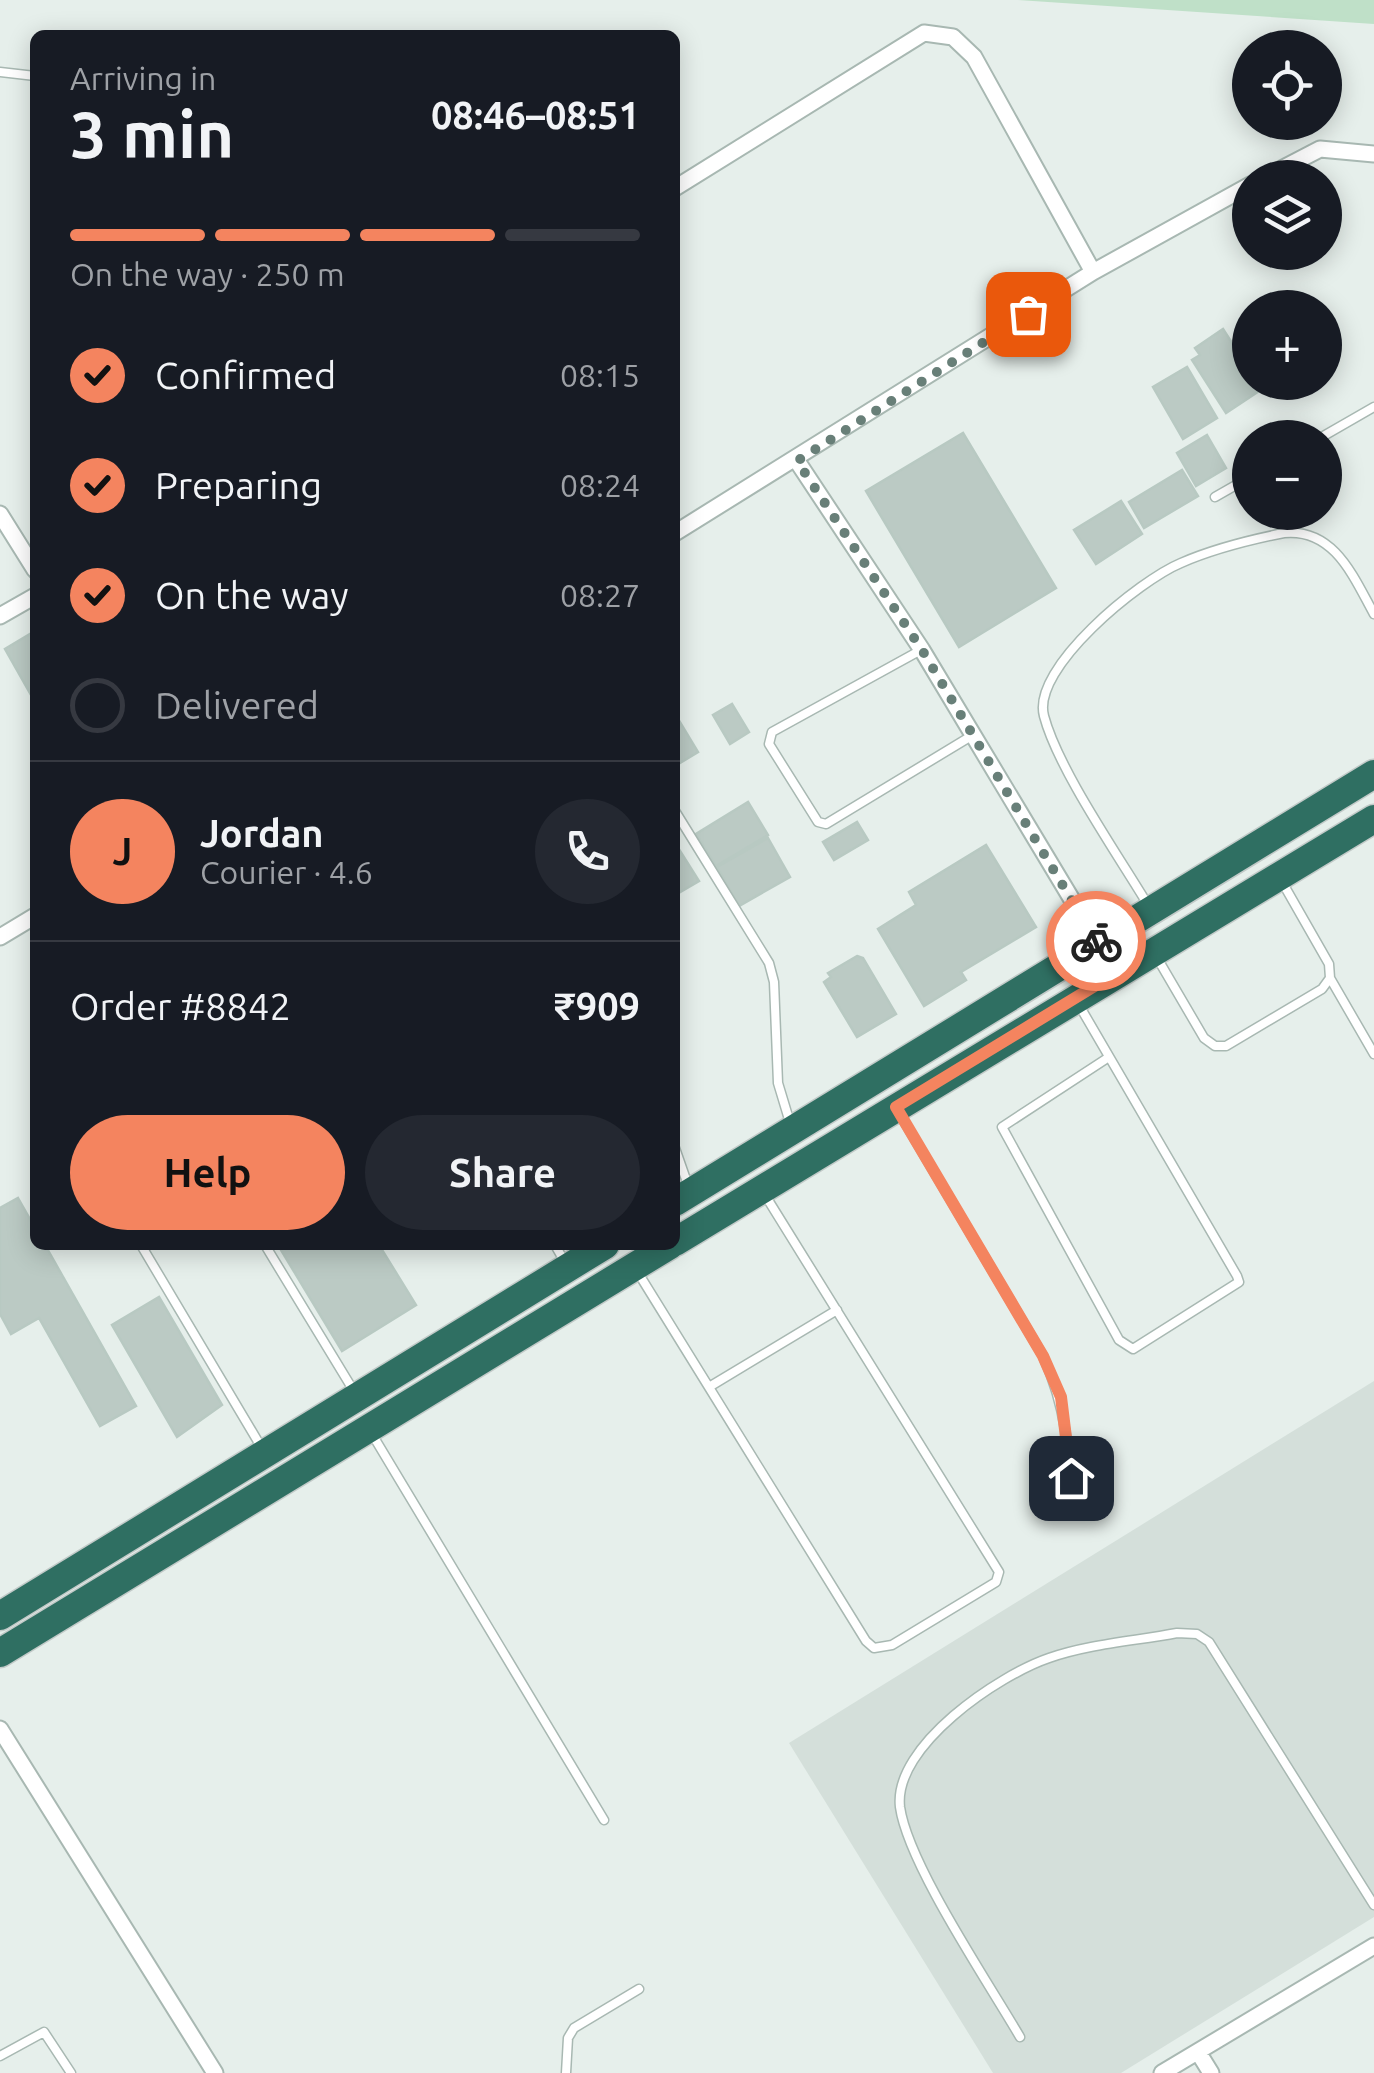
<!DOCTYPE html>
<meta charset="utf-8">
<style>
body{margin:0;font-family:Ubuntu,sans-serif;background:#242831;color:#f1f3f6;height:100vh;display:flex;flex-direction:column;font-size:38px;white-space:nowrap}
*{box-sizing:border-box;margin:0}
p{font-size:32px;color:#9ea1a6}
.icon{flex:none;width:55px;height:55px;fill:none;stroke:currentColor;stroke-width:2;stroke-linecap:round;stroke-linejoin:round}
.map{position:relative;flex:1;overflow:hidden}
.details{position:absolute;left:30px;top:30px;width:650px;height:1220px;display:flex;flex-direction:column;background:#171b24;border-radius:15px;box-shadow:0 5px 25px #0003}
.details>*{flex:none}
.buttons{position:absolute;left:1232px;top:30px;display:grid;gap:20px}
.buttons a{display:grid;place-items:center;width:110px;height:110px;border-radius:50%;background:#171b24;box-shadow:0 5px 25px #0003;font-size:50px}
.pin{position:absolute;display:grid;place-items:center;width:85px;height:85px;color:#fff;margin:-42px;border-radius:20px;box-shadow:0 5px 15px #0006}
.courier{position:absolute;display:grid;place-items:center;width:100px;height:100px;margin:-50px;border:8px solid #f4845f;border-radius:50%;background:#fff;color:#222;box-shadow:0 2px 12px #0007}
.overview em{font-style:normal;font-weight:700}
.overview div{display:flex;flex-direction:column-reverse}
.overview{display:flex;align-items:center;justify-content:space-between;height:170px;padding:0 40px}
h1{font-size:65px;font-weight:700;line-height:75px}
.bar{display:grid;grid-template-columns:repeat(4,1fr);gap:15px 10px;align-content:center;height:120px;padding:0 40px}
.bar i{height:12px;border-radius:8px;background:#363941}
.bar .active{background:#f4845f}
.bar p{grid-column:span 4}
.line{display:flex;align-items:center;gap:25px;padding:0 40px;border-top:2px solid #363941}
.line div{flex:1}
.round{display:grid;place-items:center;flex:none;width:105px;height:105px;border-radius:52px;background:#242831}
ol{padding:0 40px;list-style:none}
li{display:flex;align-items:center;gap:30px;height:110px}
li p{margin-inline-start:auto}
li .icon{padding:10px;border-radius:50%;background:#f4845f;color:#111;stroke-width:4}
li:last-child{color:#9ea1a6}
li i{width:55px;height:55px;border:5px solid #363941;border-radius:50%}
.cta{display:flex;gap:20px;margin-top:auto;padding:20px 40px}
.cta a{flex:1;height:115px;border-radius:60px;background:#f4845f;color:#111;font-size:40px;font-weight:700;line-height:115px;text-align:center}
.cta a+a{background:#242831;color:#f1f3f6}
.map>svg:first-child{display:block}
.built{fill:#d4dfda}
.green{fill:#bfe0c8}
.building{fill:#bbcac4;stroke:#b8c9c2;stroke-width:2.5}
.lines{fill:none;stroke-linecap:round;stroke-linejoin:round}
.lane-casing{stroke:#a8b8b2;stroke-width:11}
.street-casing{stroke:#a8b8b2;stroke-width:19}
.highway-casing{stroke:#c2cac8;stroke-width:31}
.lane{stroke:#fff;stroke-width:8}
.street{stroke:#fff;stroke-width:15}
.highway{stroke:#2f6f62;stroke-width:28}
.done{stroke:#687f78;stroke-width:10;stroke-dasharray:0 18}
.route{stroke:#f4845f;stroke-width:12}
</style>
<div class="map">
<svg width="1374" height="2073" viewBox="0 0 1374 2073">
<rect width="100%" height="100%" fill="#e6efeb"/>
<path class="built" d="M 1374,1381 L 1374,1917 L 1121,2073 L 993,2073 L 789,1743 Z"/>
<path class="green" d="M 1018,0 L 1374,0 L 1374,24 Z"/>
<path class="building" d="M 1223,329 L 1250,371 L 1250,382 L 1258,382 L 1262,389 L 1226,413 L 1192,360 L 1200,355 L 1195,348 Z
M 1187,367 L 1217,418 L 1183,439 L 1153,387 Z
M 963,433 L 1056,588 L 959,647 L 866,491 Z
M 1207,435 L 1226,468 L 1196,486 L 1177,453 Z
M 1182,470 L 1198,496 L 1144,528 L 1129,502 Z
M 1121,501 L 1142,534 L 1096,564 L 1074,530 Z
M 35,631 L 35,702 L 5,649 Z
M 732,704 L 749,732 L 730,744 L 713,715 Z
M 675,714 L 698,752 L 675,766 Z
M 748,802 L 768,835 L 716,866 L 696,834 Z
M 857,822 L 868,840 L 834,860 L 823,842 Z
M 768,838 L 790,877 L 739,906 L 717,867 Z
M 675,843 L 699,881 L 675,895 Z
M 986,845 L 1036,927 L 961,972 L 966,980 L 924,1006 L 878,929 L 916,905 L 909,892 Z
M 857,956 L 863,958 L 896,1014 L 857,1037 L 824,982 L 831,977 L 828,973 Z
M 18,1198 L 35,1228 L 35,1245 L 45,1245 L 136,1406 L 100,1426 L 39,1318 L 11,1334 L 0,1314 L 0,1208 Z
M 278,1245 L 379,1245 L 416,1305 L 342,1351 Z
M 159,1297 L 222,1405 L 177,1437 L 112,1325 Z"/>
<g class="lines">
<defs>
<path id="lane" d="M 0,72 L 35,76
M 1320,438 L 1374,407
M 1215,497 L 1250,477
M 921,650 L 772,732 L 769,744 L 818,822 L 826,824 L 973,735
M 675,811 L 769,963 L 774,982 L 778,1083 L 791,1126
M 1148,905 C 1118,855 1058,769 1044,716 C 1031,668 1140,580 1181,563 C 1213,549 1249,540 1284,533 C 1334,528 1353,576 1374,614
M 1156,956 L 1204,1038 L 1215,1046 L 1226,1046 L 1322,989 L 1330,978 L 1329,964 L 1281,880
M 1330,978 L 1374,1054
M 1079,1005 L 1237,1276 L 1239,1282 L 1133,1349 L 1119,1340 L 1002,1127 L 1109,1057
M 898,1111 L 1043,1356 C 1066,1407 1070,1453 1071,1509
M 675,1148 L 689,1188
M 141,1245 L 263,1450
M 265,1245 L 355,1393
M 555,1245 L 566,1264
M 637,1271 L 866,1641 L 874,1648 L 892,1645 L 996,1582 L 999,1572 L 765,1195
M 709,1387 L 837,1310
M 372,1434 L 604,1820
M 1020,2037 C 988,1982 908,1864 900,1807 C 893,1746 999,1675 1049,1658 C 1089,1644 1135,1641 1177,1633 L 1197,1634 L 1209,1642 L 1374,1905
M 0,2056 L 44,2032 L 71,2073
M 566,2073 L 568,2038 L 574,2028 L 639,1989"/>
<path id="street" d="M 1264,178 L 1320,149 L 1374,154
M 675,188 L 924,33 L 953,37 L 974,57 L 1093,272
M 797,461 L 922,650 L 1116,973
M 0,514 L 35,570
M 675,533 L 1093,272 L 1250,185
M 0,616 L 35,596
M 0,937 L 35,916
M 0,1729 L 215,2073
M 1198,2052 L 1211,2073
M 1162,2073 L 1374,1946"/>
<path id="highway" d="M 675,1202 L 1374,774
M 675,1242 L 1374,819
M 0,1616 L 605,1245
M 0,1653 L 670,1245"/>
</defs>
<use href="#lane" class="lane-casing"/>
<use href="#street" class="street-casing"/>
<use href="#highway" class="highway-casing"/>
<use href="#lane" class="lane"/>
<use href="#street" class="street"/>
<use href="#highway" class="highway"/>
</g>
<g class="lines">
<path class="done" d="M 1028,314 L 797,461 L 922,650 L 1096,941"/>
<path class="route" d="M 1071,1478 L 1061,1397 L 1043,1356 L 896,1107 L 1116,973 L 1096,941"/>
</g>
</svg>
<div class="buttons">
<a><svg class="icon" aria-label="locate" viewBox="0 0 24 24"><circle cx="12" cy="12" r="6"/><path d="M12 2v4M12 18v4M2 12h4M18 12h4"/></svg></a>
<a><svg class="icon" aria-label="layers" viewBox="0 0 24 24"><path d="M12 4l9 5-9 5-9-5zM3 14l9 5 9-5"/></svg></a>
<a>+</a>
<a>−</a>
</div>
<div class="pin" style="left:1028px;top:314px;background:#ea580c"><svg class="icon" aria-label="bag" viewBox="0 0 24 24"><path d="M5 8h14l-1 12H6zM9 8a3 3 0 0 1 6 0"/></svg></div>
<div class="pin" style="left:1071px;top:1478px;background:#1f2937"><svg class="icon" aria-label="home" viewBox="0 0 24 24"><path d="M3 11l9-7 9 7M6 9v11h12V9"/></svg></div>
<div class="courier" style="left:1096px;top:941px"><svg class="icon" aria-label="bike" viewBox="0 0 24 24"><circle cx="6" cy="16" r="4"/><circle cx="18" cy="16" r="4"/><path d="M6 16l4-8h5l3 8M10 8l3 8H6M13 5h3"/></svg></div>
<section class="details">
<div class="overview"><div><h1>3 min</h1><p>Arriving in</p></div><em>08:46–08:51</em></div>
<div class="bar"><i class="active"></i><i class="active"></i><i class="active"></i><i></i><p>On the way · 250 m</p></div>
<ol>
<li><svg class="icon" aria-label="check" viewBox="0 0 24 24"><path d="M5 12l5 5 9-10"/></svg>Confirmed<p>08:15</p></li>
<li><svg class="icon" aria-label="check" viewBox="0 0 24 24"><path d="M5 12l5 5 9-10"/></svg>Preparing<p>08:24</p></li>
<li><svg class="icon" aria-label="check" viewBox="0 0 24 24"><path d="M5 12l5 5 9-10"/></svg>On the way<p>08:27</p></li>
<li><i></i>Delivered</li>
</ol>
<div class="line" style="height:180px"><b class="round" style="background:#f4845f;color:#111">J</b><div><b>Jordan</b><p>Courier · 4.6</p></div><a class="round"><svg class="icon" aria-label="phone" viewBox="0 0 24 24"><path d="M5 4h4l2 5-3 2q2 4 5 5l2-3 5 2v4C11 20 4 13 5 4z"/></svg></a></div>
<div class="line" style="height:130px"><div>Order #8842</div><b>₹909</b></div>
<div class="cta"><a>Help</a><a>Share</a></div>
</section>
</div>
